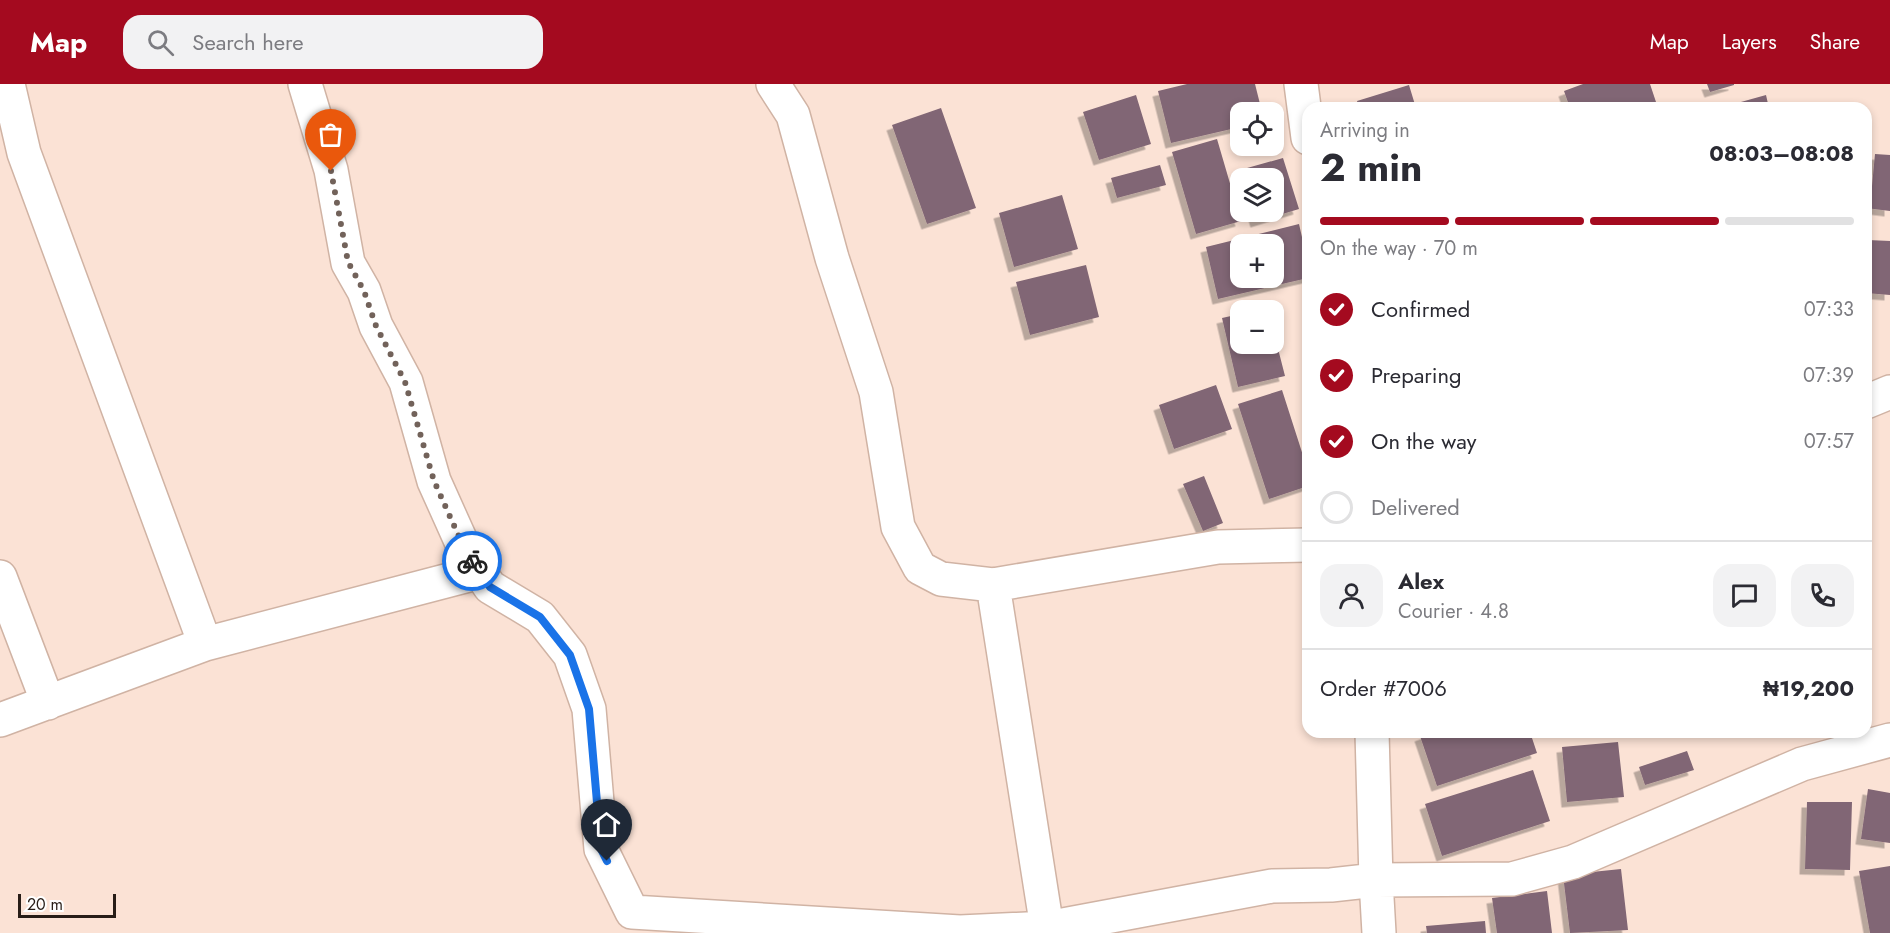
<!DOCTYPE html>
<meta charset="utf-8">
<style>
body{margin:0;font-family:Jost,sans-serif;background:#f2f2f3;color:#2b2b33;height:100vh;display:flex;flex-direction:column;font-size:22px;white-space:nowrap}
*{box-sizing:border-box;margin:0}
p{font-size:20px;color:#7c7c81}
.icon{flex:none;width:33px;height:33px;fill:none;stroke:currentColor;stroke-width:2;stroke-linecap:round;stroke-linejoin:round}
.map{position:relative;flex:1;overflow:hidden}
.side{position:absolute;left:1302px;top:18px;width:570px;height:636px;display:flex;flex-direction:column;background:#fff;border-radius:18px;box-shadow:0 3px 9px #0003}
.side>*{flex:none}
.tools{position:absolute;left:1230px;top:18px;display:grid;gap:12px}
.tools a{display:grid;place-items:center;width:54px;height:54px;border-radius:12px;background:#fff;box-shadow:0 3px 9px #0003;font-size:30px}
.scale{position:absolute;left:18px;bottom:15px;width:98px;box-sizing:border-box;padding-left:6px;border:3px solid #281d17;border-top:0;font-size:16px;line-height:21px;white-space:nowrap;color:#281d17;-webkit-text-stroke:4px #fff;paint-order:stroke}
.pin{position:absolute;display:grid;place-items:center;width:51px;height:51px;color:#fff;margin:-62px -26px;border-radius:50% 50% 50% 0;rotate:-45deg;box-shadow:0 0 6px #0007}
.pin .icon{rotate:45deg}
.courier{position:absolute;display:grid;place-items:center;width:60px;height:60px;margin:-30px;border:4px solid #1a73e8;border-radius:50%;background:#fff;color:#222;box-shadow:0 2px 8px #0007}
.overview em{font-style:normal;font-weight:700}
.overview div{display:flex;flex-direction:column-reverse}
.overview{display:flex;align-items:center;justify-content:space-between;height:102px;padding:0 18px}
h1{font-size:39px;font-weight:700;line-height:45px}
.bar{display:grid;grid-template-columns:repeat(4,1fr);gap:9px 6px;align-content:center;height:72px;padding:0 18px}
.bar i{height:8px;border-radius:4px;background:#e1e1e2}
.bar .selected{background:#a40a1f}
.bar p{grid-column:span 4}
.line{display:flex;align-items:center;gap:15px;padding:0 18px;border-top:2px solid #e1e1e2}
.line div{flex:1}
.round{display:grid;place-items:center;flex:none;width:63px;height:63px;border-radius:18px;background:#f2f2f3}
ol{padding:0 18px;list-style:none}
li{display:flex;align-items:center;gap:18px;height:66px}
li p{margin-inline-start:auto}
li .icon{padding:6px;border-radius:50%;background:#a40a1f;color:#fff;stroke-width:4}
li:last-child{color:#7c7c81}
li i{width:33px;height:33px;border:3px solid #e1e1e2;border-radius:50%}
header{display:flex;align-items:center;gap:36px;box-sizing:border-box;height:84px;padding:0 30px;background:#a40a1f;color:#fff}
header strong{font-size:28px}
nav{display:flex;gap:33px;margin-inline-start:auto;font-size:21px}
.search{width:420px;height:54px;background:#f2f2f3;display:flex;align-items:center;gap:15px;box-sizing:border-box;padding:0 21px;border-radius:18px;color:#7c7c81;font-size:22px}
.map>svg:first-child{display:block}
.building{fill:#816674;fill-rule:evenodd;filter:url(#shadow)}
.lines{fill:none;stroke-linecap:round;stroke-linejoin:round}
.minor-casing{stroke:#d0b3a4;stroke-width:36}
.minor{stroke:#fff;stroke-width:33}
.done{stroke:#72625a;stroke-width:6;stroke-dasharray:0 10.8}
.route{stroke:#1a73e8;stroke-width:8}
</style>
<header>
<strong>Map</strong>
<div class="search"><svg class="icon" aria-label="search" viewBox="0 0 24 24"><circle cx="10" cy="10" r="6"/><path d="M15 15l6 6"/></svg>Search here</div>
<nav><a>Map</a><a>Layers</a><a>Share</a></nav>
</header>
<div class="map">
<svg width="1890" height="849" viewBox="0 0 1890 849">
<defs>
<filter id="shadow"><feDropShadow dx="-5.5" dy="5.5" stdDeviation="0" flood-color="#0004"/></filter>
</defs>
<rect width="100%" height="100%" fill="#fbe2d5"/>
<path class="building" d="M 1187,0 L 1255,0 L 1262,28 L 1240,28 L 1240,43 L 1171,59 L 1158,7 Z
M 1583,0 L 1650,0 L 1658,24 L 1570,24 L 1564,7 Z
M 1707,0 L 1734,0 L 1734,1 L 1710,8 Z
M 1409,1 L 1416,24 L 1359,24 L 1357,17 Z
M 1136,11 L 1151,60 L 1099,76 L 1083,28 Z
M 1766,11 L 1769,24 L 1723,24 L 1723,23 Z
M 941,24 L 976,124 L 927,140 L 892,41 Z
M 1217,55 L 1241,137 L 1196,150 L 1172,68 Z
M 1875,70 L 1890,71 L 1890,127 L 1866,124 L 1866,103 L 1872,102 Z
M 1283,74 L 1299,125 L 1256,138 L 1253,128 L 1274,128 L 1274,94 L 1242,94 L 1240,86 Z
M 1160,81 L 1166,101 L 1117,114 L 1111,94 Z
M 1062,111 L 1078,165 L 1014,183 L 999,129 Z
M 1299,140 L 1308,179 L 1308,194 L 1218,215 L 1206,163 ZM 1240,160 L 1274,160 L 1274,194 L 1240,194 Z
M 1868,156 L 1890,157 L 1890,211 L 1866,209 Z
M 1086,181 L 1099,233 L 1030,251 L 1016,198 Z
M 1240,230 L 1240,260 L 1274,260 L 1274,249 L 1285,292 L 1238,303 L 1222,234 Z
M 1216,301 L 1232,345 L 1174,365 L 1159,321 Z
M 1282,306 L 1308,387 L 1308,402 L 1269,415 L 1238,320 Z
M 1204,392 L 1223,439 L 1203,447 L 1183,400 Z
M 1431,648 L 1530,648 L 1537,669 L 1437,702 L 1420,652 Z
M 1618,658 L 1624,713 L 1567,718 L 1562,663 Z
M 1687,667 L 1694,686 L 1645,701 L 1639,683 Z
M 1533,686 L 1550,737 L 1442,772 L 1425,720 Z
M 1868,705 L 1890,709 L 1890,759 L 1861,755 Z
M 1807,718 L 1852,718 L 1850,786 L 1805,785 Z
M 1890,782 L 1890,849 L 1870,849 L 1859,787 Z
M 1621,785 L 1628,846 L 1570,849 L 1563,791 Z
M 1547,807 L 1552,849 L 1497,849 L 1492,814 Z
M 1485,837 L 1486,849 L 1427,849 L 1426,842 Z"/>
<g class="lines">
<defs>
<path id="minor" d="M 8,0 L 24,69 L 205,560
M 305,0 L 331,86 L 348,179 L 364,207 L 376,242 L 406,298 L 434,397 L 465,466 L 490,503 L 540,533 L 570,571 L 589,625 L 601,765 L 632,828 L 960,848 L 1047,844 L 1272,802 L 1331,801 L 1376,796 L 1379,849
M 773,0 L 793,31 L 832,174 L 876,308 L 898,443 L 920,484 L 941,495 L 993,501 L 1218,463 L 1308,461
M 1301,0 L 1308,54
M 1866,318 L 1890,308
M 0,493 L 48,619
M 993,501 L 1047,844
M 0,636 L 205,560 L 480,488
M 1372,648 L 1376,796 L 1512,795 L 1573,778 L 1802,680 L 1890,656"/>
</defs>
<use href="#minor" class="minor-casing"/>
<use href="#minor" class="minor"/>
</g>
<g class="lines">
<path class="done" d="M 331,87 L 348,178 L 364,207 L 376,242 L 405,298 L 434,397 L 465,466 L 472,477"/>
<path class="route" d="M 472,477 L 490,503 L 540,533 L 570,571 L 589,625 L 601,765 L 607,777"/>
</g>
</svg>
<div class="tools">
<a><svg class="icon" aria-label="locate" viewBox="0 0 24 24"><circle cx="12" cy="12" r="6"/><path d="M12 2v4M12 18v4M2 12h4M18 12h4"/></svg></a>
<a><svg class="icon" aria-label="layers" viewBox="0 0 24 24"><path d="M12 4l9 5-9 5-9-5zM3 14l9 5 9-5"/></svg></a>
<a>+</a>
<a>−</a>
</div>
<div class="scale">20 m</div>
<div class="pin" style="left:331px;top:87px;background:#ea580c"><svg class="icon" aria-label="bag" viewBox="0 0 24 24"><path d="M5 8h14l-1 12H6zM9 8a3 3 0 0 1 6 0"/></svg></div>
<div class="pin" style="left:607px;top:777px;background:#1f2937"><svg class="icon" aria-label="home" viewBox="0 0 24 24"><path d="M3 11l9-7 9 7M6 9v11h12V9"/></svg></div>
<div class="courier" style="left:472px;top:477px"><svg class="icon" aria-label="bike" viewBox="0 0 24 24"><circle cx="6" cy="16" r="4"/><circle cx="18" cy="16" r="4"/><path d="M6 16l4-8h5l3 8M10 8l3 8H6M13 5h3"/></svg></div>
<section class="side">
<div class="overview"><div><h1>2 min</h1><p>Arriving in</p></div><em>08:03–08:08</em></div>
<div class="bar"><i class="selected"></i><i class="selected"></i><i class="selected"></i><i></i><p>On the way · 70 m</p></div>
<ol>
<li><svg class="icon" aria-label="check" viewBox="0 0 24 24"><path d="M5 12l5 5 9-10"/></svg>Confirmed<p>07:33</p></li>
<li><svg class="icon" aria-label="check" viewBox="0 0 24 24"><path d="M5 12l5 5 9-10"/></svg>Preparing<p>07:39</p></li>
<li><svg class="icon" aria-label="check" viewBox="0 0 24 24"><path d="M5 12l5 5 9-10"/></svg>On the way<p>07:57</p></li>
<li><i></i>Delivered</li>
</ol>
<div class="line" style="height:108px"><a class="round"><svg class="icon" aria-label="person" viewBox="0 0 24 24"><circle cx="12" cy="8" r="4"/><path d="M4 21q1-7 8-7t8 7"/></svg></a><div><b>Alex</b><p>Courier · 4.8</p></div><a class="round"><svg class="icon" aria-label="chat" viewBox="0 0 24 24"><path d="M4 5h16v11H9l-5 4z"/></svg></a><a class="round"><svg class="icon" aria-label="phone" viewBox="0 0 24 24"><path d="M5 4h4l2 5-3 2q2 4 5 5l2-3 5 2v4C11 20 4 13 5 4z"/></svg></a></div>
<div class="line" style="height:78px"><div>Order #7006</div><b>₦19,200</b></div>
</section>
</div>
